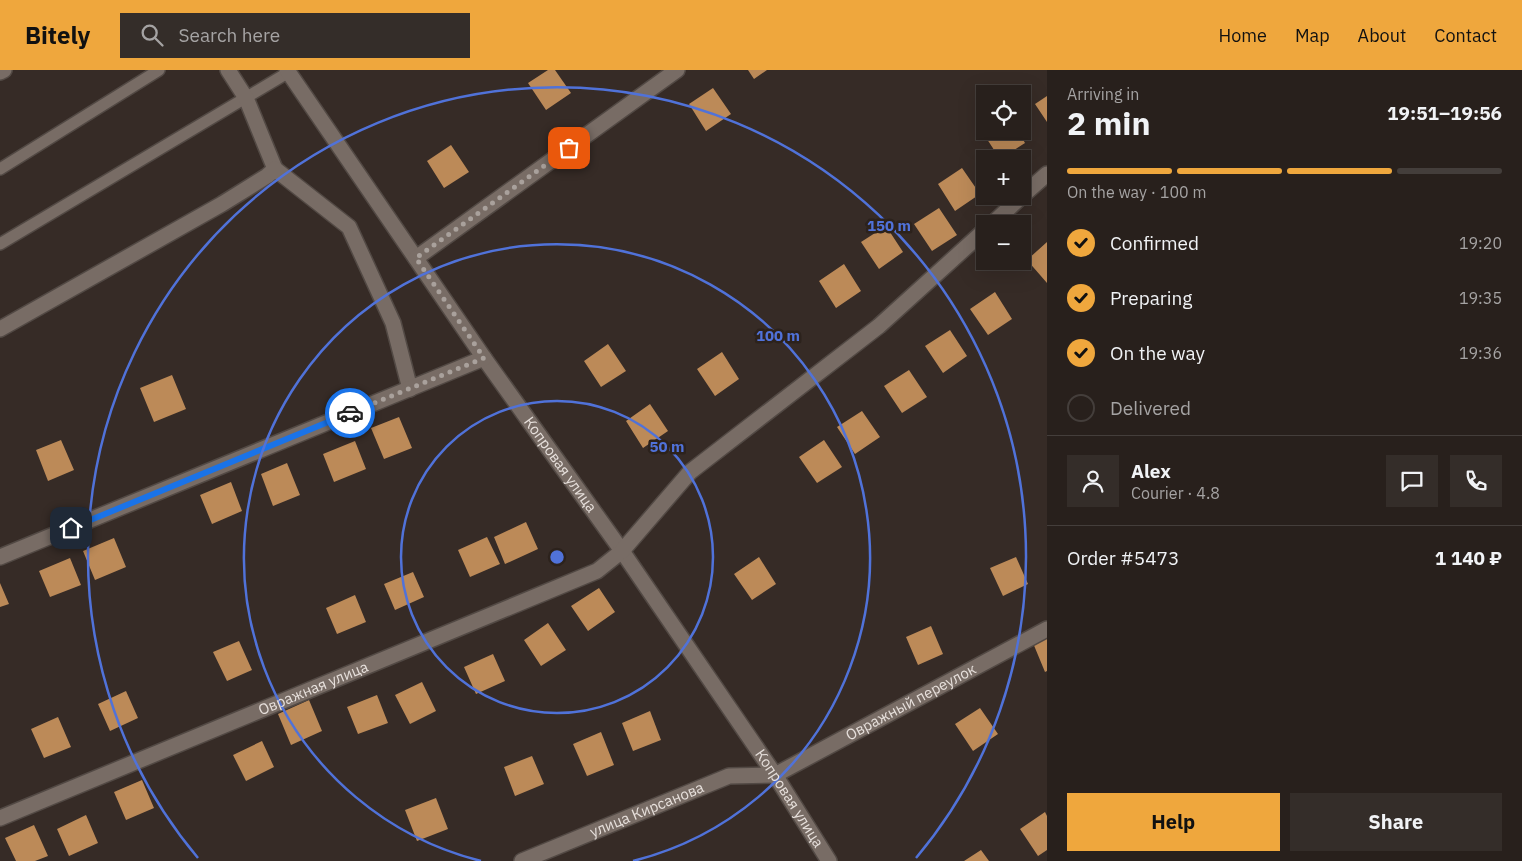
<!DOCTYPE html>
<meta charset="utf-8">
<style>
body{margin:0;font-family:"IBM Plex Sans",sans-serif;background:#342d29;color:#f1f3f6;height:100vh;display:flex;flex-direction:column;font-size:19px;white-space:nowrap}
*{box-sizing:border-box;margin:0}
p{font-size:16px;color:#a5a3a3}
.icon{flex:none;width:28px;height:28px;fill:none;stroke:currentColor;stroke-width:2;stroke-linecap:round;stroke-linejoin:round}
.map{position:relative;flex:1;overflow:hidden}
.drawer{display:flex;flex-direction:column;background:#28201c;width:475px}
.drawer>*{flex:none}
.fabs{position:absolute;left:976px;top:15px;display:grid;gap:10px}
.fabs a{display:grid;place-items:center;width:55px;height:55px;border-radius:0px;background:#28201c;box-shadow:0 5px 20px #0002,0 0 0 1px #443e3b;font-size:25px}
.pin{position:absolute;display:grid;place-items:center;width:42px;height:42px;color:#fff;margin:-21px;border-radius:10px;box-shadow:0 2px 8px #0006}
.courier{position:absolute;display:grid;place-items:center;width:50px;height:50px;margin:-25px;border:4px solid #1a73e8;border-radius:50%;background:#fff;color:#222;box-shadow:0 1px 6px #0007}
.headline em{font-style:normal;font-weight:700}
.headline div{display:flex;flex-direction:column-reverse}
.headline{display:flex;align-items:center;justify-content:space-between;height:85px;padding:0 20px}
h1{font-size:32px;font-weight:700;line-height:38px}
.bar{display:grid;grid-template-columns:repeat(4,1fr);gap:8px 5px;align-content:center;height:60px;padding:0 20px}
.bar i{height:6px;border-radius:4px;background:#443e3b}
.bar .selected{background:#efa73d}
.bar p{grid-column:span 4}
.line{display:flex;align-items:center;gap:12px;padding:0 20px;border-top:1px solid #443e3b}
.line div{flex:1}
.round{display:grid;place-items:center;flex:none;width:52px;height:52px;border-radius:0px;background:#342d29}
ol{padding:0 20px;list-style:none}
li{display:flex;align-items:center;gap:15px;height:55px}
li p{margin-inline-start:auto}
li .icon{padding:5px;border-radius:50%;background:#efa73d;color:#111;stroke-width:4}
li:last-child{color:#a5a3a3}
li i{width:28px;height:28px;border:2px solid #443e3b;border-radius:50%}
.primary-button{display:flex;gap:10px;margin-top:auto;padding:10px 20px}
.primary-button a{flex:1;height:58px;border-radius:0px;background:#efa73d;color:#111;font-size:20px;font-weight:700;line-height:58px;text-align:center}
.primary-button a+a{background:#342d29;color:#f1f3f6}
header{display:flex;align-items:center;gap:30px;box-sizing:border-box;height:70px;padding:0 25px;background:#efa73d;color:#111}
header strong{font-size:24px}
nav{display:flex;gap:28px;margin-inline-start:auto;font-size:18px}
.search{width:350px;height:45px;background:#342d29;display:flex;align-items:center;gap:12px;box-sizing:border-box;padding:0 18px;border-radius:0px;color:#a5a3a3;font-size:19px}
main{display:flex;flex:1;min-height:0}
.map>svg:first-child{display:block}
.building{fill:#bc8a58}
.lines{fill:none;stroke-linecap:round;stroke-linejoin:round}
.lane-casing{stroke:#524944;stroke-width:14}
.street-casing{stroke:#524944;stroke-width:18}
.lane{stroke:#786c65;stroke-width:11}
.street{stroke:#786c65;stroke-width:15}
.done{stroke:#a9a19c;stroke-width:5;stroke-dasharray:0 9}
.route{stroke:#1a73e8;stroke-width:6}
.ring{fill:none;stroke:#5072d9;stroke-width:2.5}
.labels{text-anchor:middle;stroke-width:5;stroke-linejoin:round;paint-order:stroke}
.street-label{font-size:15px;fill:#e7e0dc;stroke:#2c221c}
.centre{fill:#5072d9;stroke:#2c221c;stroke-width:2.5}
.ring-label{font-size:15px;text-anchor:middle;font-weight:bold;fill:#5072d9;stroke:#2c221c;stroke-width:5;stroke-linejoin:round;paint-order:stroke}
</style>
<header>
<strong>Bitely</strong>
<div class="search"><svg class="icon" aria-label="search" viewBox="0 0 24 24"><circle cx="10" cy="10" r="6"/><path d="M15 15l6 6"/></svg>Search here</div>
<nav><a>Home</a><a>Map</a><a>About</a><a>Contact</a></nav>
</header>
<main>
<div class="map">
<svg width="1047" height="791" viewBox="0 0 1047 791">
<rect width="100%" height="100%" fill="#362b26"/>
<path class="building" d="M 548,0 L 555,0 L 571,23 L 546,40 L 528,13 Z
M 748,0 L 767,0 L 754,9 Z
M 713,18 L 731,44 L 706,61 L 689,34 Z
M 1047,26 L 1047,52 L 1035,34 Z
M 985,61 L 1018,61 L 1025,73 L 1000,89 L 983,63 Z
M 451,75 L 469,102 L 444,118 L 427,91 Z
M 962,98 L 980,124 L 955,141 L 938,114 Z
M 939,138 L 957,165 L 932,181 L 914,154 Z
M 886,156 L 903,182 L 879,199 L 861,172 Z
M 1047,172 L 1047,213 L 1027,190 Z
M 844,194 L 861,221 L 836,238 L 819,211 Z
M 995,222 L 1012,249 L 988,265 L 970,239 Z
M 950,260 L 967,286 L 943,303 L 925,276 Z
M 608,274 L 626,301 L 601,317 L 584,291 Z
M 722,282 L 739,309 L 715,326 L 697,299 Z
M 909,300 L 927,327 L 902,343 L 884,316 Z
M 172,305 L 186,339 L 154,352 L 140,318 Z
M 650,334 L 668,361 L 643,378 L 626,351 Z
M 862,341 L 880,367 L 855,384 L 837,357 Z
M 399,347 L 412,378 L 384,389 L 371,358 Z
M 61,370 L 74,400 L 48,411 L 36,380 Z
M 824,370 L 842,397 L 817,413 L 799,387 Z
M 355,371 L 366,399 L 334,412 L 323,384 Z
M 287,393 L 300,425 L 273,436 L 261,404 Z
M 231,412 L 242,441 L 212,454 L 200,425 Z
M 526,452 L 538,479 L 505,494 L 494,467 Z
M 487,467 L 500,494 L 470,507 L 458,480 Z
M 114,468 L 126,497 L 95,510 L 83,481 Z
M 759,487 L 776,514 L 752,530 L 734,504 Z
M 1016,487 L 1028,514 L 1003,526 L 990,498 Z
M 70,488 L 81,515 L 50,527 L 39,501 Z
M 413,502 L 424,527 L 395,540 L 384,514 Z
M 0,513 L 9,534 L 0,537 Z
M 599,518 L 615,542 L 588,561 L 571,536 Z
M 355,525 L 366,552 L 337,564 L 326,538 Z
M 548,553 L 566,580 L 541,596 L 524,570 Z
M 931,556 L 943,584 L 918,595 L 906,567 Z
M 1047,567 L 1047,601 L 1045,602 L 1033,573 Z
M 239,571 L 252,600 L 227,611 L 213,582 Z
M 493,584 L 505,611 L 476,624 L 464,597 Z
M 422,612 L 436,641 L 410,654 L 395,625 Z
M 126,621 L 138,648 L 110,661 L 98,634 Z
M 377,625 L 388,653 L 358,664 L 347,637 Z
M 309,630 L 322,661 L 291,675 L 278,644 Z
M 980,638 L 998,664 L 973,681 L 955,654 Z
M 650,641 L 661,670 L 633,681 L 622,653 Z
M 58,647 L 71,677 L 44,688 L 31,659 Z
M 601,662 L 614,695 L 587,706 L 573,674 Z
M 262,671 L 274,697 L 246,711 L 233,685 Z
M 532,686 L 544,714 L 515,726 L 504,697 Z
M 142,710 L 154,738 L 126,750 L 114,722 Z
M 436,728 L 448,759 L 417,771 L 405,740 Z
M 1045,742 L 1047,746 L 1047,780 L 1038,786 L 1020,759 Z
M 86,745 L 98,773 L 69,786 L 57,759 Z
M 34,755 L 48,786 L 35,791 L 16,791 L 5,768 Z
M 981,780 L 989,791 L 964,791 Z"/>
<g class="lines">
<defs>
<path id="lane" d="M 0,99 L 159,0
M 0,174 L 289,2"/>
<g id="street">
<path d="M 228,0 L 246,28 L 275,99"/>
<path id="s1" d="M 287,0 L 484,288 L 622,481 L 775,705 L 829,791"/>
<path d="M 0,2 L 4,0"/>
<path d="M 1022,126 L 1047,104"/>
<path d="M 992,154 L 1022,126"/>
<path d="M 416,188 L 677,0"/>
<path d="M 0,259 L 222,134 L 267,106 L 275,99 L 349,157 L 393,253 L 410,319"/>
<path d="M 0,487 L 484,288"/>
<path id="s2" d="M 0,748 L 597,501 L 622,481 L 690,402 L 879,256 L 985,160"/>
<path id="s3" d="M 522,791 L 729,706 L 775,705 L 1047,559"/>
</g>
</defs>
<use href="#lane" class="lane-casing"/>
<use href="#street" class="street-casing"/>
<use href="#lane" class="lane"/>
<use href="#street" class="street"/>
</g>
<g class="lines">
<path class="done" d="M 350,343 L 484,288 L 416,188 L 569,78"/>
<path class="route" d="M 71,458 L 350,343"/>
</g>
<g class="ring">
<circle cx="557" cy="487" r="156"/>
<path d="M481 791A313 313 0 1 1 633 791"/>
<path d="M198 788A469 469 0 1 1 916 788"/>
</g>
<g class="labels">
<g class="street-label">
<text dy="5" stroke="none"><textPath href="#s1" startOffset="480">Копровая улица</textPath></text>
<text dy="5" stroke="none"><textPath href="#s2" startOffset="339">Овражная улица</textPath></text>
<text dy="5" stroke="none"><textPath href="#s3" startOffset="424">Овражный переулок</textPath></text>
<text dy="5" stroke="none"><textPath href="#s1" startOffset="885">Копровая улица</textPath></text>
<text dy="5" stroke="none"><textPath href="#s3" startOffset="135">улица Кирсанова</textPath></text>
</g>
</g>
<circle cx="557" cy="487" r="8" class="centre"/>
<g class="ring-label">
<text x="889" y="161">150 m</text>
<text x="778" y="271">100 m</text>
<text x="667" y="382">50 m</text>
</g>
</svg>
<div class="fabs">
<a><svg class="icon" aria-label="locate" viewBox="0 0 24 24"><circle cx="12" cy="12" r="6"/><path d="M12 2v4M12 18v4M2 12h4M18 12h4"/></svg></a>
<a>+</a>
<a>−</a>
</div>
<div class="pin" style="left:569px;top:78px;background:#ea580c"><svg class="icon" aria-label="bag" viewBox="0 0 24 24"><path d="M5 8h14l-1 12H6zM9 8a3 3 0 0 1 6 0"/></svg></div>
<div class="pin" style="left:71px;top:458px;background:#1f2937"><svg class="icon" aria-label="home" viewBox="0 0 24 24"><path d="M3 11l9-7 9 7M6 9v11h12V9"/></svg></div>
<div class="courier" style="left:350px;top:343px"><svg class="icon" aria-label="car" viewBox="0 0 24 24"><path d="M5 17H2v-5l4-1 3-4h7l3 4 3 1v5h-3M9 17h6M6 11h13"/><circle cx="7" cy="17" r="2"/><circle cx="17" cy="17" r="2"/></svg></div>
</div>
<section class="drawer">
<div class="headline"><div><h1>2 min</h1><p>Arriving in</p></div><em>19:51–19:56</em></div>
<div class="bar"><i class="selected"></i><i class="selected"></i><i class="selected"></i><i></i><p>On the way · 100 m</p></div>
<ol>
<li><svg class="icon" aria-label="check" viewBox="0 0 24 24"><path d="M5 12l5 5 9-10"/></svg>Confirmed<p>19:20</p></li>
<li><svg class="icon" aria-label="check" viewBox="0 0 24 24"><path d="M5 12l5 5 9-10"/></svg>Preparing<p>19:35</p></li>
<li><svg class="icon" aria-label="check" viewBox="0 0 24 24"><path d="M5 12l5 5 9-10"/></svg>On the way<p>19:36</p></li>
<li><i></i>Delivered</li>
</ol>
<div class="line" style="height:90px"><a class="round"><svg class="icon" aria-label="person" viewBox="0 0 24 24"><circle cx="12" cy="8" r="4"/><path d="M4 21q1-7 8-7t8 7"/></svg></a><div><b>Alex</b><p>Courier · 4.8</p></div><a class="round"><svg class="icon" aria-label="chat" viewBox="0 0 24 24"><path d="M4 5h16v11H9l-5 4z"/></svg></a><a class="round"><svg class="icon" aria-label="phone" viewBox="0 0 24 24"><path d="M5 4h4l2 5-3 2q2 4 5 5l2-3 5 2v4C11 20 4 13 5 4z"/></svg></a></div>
<div class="line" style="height:65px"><div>Order #5473</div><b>1 140 ₽</b></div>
<div class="primary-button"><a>Help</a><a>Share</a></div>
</section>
</main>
